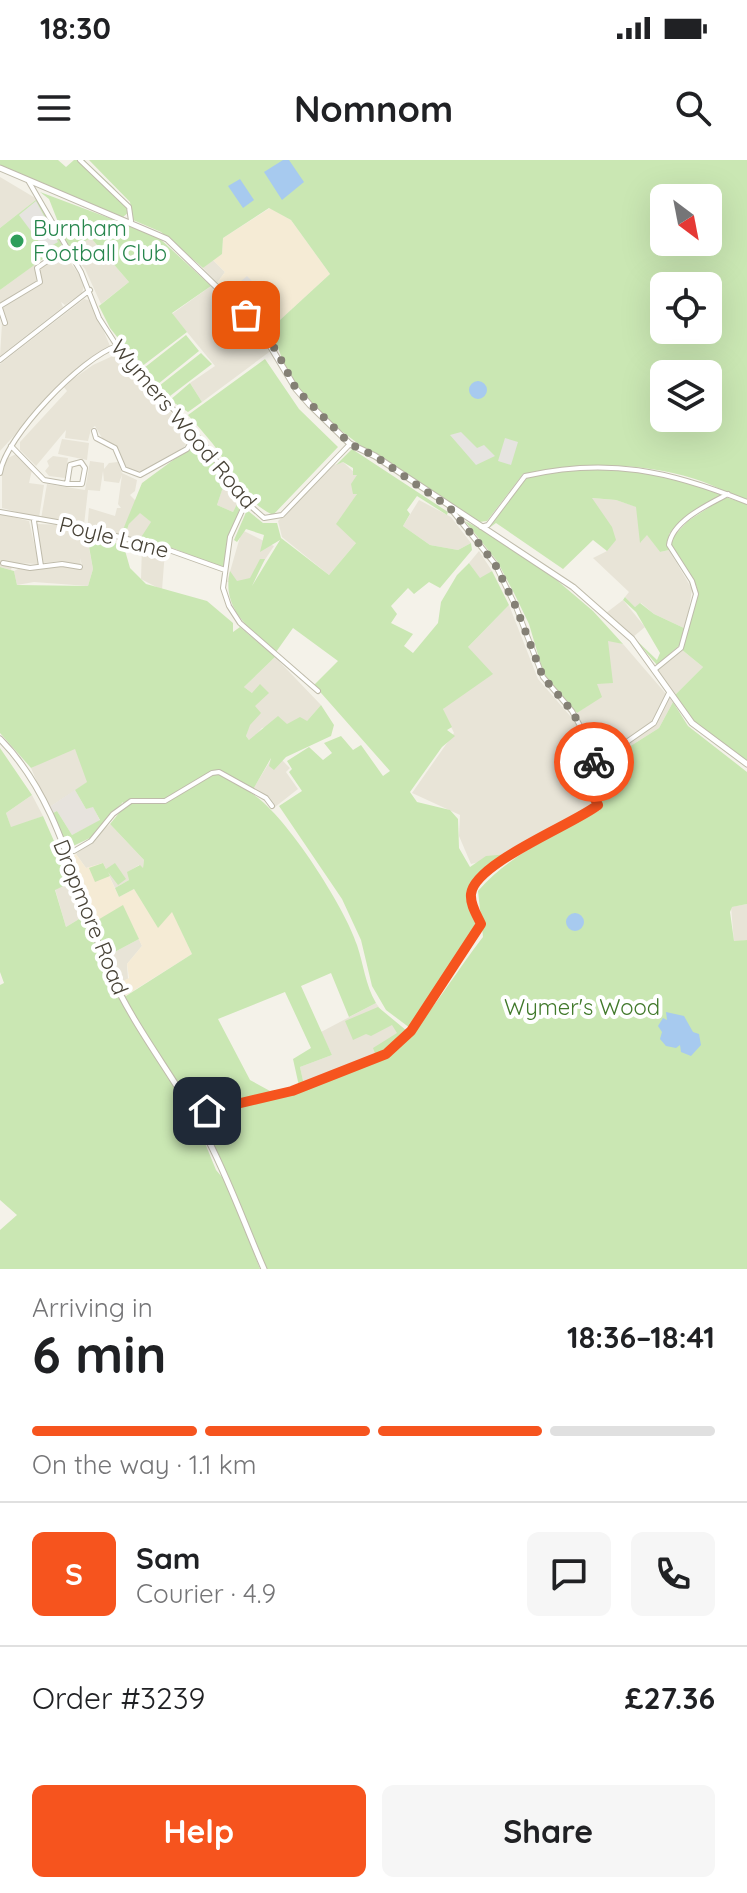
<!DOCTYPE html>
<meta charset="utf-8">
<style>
body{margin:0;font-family:Quicksand,sans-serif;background:#f6f6f6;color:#202124;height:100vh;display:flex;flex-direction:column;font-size:30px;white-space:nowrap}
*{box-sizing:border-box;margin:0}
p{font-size:26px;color:#757577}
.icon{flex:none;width:44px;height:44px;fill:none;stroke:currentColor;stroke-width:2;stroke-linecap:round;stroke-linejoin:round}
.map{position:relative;height:1109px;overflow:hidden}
.drawer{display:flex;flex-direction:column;background:#fff;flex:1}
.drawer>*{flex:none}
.needle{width:52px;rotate:148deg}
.fabs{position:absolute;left:650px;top:24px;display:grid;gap:16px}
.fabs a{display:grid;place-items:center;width:72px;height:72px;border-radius:12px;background:#fff;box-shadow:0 8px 32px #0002;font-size:40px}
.pin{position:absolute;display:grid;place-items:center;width:68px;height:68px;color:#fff;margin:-34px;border-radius:16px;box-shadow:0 4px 12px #0006}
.courier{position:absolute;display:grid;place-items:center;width:80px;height:80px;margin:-40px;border:6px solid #f6541e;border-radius:50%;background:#fff;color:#222;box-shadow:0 2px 10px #0007}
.headline em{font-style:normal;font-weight:700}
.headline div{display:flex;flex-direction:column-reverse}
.headline{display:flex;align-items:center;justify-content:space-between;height:136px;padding:0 32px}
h1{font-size:52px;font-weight:700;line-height:60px}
.bar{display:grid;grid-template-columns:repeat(4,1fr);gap:12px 8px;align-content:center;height:96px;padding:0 32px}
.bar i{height:10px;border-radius:6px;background:#e0e0e0}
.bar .selected{background:#f6541e}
.bar p{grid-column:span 4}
.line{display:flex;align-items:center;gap:20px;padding:0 32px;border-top:2px solid #e0e0e0}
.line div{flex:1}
.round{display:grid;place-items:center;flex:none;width:84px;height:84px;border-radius:12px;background:#f6f6f6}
.action{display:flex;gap:16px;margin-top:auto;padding:16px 32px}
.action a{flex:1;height:92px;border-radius:12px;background:#f6541e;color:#fff;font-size:32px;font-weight:700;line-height:92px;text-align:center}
.action a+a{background:#f6f6f6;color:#202124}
.status{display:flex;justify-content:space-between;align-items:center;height:56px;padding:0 40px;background:#fff;direction:ltr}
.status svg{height:22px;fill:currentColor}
header{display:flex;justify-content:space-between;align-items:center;height:104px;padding:0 32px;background:#fff;font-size:36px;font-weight:700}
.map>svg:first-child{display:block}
.residential{fill:#e8e4d7}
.commercial{fill:#f5ebd5}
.industrial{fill:#e7e3dd}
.green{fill:#cae7b3;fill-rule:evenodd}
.parking{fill:#e6e4e0}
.water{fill:#a7caef}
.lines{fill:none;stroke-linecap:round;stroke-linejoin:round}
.minor-casing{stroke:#bfbbab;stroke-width:6}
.tertiary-casing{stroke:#bfbbab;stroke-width:7}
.minor{stroke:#fff;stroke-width:4}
.tertiary{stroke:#fff;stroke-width:5}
.done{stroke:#848075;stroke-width:8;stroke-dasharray:0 14.4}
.route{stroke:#f6541e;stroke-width:10}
.leisure-dot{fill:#2e9e5b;stroke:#fff;stroke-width:3}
.labels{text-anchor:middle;stroke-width:8;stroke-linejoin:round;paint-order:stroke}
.leisure-label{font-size:22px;fill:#27864d;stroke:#fff;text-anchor:start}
.street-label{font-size:22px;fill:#484337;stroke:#fff}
.park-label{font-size:22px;fill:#41792b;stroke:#fff}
</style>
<div class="status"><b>18:30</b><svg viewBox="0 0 49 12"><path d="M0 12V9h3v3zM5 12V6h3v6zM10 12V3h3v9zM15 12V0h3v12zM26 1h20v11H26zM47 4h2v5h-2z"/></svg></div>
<header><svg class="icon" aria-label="menu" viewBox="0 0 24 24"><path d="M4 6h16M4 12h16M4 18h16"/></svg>Nomnom<svg class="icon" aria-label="search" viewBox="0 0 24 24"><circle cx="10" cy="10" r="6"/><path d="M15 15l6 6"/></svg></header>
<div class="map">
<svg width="747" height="1109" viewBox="0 0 747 1109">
<rect width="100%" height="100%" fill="#f4f2e9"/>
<path class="residential" d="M 0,17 L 37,39 L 0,68 Z
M 91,78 L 129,122 L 101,144 L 85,109 L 69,90 Z
M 63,92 L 85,123 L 82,133 L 65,145 L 61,142 L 63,147 L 0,196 L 3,147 L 42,123 L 39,110 Z
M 213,100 L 225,112 L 217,123 L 203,108 Z
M 38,102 L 35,110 L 38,120 L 0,144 L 0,130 Z
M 211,126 L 245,157 L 272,190 L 202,242 L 190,223 L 215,206 L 172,154 Z
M 84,139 L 91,141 L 110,186 L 67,218 L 0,291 L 0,204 Z
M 117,194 L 187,270 L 189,279 L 184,287 L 144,311 L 134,312 L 125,306 L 117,288 L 102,278 L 95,266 L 91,269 L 88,281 L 65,278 L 66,270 L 36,306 L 20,290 L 20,282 L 67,231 L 63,226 L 93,205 Z
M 62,279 L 89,283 L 87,300 L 58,294 Z
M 16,294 L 32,310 L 29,323 L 44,325 L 39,358 L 2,348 L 2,311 L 6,299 Z
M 53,296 L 68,298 L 65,318 L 49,316 L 45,311 L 49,306 L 47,301 Z
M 90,301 L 104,303 L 104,309 L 109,303 L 118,302 L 122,313 L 137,320 L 135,331 L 130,335 L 136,341 L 120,377 L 88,367 L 88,360 L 89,348 L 115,356 L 117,348 L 121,348 L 118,344 L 122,315 L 119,323 L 104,321 L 103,311 L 100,331 L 88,330 L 84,365 L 41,359 L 47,324 L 85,330 Z
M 343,302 L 357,315 L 356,383 L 329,415 L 282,377 L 278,361 L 334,305 Z
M 224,323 L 240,340 L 233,352 L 217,345 Z
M 591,338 L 616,340 L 637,347 L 641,382 L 647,374 L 660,392 L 669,390 L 692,429 L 686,469 L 654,454 L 641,443 L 635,447 L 625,437 L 629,432 L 593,398 L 607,391 Z
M 419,340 L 451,357 L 471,383 L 458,390 L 430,385 L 403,366 Z
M 140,352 L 151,362 L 150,368 L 138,382 L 124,378 L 129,364 Z
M 0,354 L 29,361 L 39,404 L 13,403 L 11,410 L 0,407 Z
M 36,364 L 69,365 L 86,372 L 93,409 L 88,426 L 34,422 L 17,425 L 14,411 L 20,408 L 62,405 L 83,409 L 80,398 L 81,405 L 77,406 L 61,401 L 43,403 Z
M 242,370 L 274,386 L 248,425 L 227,422 Z
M 142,386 L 165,391 L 162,430 L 141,419 Z
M 479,391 L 492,411 L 480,419 L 469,403 Z
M 623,440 L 645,467 L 633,477 L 606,453 Z
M 509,445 L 538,519 L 578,565 L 588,594 L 591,645 L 499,697 L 471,704 L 459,676 L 460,655 L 412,633 L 454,573 L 443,550 L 468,487 Z
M 608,480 L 623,484 L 673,542 L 659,568 L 599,606 L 577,553 L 587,546 L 597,524 Z
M 681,489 L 703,507 L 674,536 L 657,510 Z
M 275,497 L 321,545 L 307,561 L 262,568 L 250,581 L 246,576 L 254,547 L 252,533 L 244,527 Z
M 71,588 L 75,588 L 88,622 L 48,648 L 31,608 Z
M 272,598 L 274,609 L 282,600 L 290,608 L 286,612 L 298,629 L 275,647 L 253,629 Z
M 32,635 L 43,656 L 11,668 L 6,653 Z
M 110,664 L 144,700 L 143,709 L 139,705 L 128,712 L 129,720 L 115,728 L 103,703 L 86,708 L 76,694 Z
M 72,722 L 84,756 L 66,767 L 55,729 Z
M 747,744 L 747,780 L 734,782 L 731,747 Z
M 139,779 L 142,786 L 127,804 L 128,819 L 121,822 L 109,795 Z
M 376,843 L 383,853 L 407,871 L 385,892 L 304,925 L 300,907 L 332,895 L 321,872 Z"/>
<path class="commercial" d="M 270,48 L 291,60 L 330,114 L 268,171 L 217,123 L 225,112 L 213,100 L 222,94 L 223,78 Z
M 76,694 L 86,708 L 103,703 L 119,737 L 134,729 L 158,767 L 172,751 L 192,794 L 125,836 L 121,822 L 129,818 L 127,804 L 142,786 L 123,746 L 97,761 L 72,698 Z"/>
<path class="industrial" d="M 75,630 L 86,649 L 93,646 L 100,661 L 72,675 L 57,651 L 51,654 L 48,648 Z"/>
<path class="green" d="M 0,0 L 58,0 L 66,7 L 74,0 L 84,0 L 114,28 L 129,52 L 123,57 L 61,35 L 0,6 Z
M 89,0 L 747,0 L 747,340 C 729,335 713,324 695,319 C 635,301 584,303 523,314 L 487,361 L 479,362 C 431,333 325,269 295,226 C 282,209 282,187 268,171 L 330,114 L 291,60 L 269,48 L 223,78 L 222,94 L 203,108 L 161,72 L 133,60 L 130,42 ZM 664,38 L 708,38 L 708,82 L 664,82 ZM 664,126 L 708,126 L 708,170 L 664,170 ZM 664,214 L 708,214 L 708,258 L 664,258 Z
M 40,32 L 157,76 L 211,126 L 172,153 L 187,172 L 141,207 L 110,168 L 99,146 L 129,122 L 91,78 L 69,90 L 49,39 Z
M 37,39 L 62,85 L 0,130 L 0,68 Z
M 186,175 L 199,191 L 158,224 L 144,208 Z
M 201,193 L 212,204 L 170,236 L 159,226 Z
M 265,199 L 299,249 L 338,287 L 273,355 C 246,342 235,318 220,294 C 211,280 199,268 188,255 Z
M 190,223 L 202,242 L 188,252 L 170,240 Z
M 199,281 L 243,340 L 229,378 L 224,409 L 175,389 L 138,382 L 151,362 L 140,353 L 129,364 L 124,378 L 120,377 L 142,323 ZM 224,324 L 239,340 L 233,352 L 217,345 Z
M 352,289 L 448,352 L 447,355 L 417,336 L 407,350 L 410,354 L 403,366 L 430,385 L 458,390 L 471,383 L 472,390 L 440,428 L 429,422 L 414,434 L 408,428 L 391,446 L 397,454 L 391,463 L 413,474 L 404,486 L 413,493 L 438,463 L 441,442 L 457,415 L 469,403 L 480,418 L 492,411 L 509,445 L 468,487 L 493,514 L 443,549 L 452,567 L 447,570 L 455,576 L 442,587 L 410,632 L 417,642 L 450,650 L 458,659 L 459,688 L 470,707 L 486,696 L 509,694 L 472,724 C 466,739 480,754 475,770 L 410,868 L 386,850 L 372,826 L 361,780 L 342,739 L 279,646 L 302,631 L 289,612 L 292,609 L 287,601 L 309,587 L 323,600 L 332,593 L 324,583 L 341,576 L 353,590 L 361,585 L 383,616 L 390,611 L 314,525 L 338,501 L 293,468 L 276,492 C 250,469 221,449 230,411 L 237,421 L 250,418 L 260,399 L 265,399 L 252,426 L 280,380 L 260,392 L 264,375 L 246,369 L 237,382 L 234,380 L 247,350 L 263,363 L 277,363 L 281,378 L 329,415 L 356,383 L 336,364 L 357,334 L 353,334 L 351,324 L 357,315 L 353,315 L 353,308 L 343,302 L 336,305 Z
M 617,307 L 685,322 L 723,334 L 690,355 L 669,374 L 669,390 L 660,392 L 647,375 L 640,383 L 636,347 L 616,340 L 592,338 L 612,367 L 616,380 L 607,391 L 593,380 L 563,409 L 496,363 L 489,368 C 497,352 511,326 528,317 C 552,305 591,309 617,307 Z
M 725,337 L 747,344 L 747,602 L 693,562 L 674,536 L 703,507 L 681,489 L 697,427 L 671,386 L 671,379 L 688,361 Z
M 465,361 L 520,389 L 593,451 L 623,484 L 608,481 L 613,523 L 597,524 L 602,537 L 577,553 L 544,515 L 529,464 L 514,433 L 497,401 Z
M 86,370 L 124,387 L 130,408 L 146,424 L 207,441 L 233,463 L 233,472 L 240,467 L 275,497 L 244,527 L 252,533 L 260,524 L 269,533 L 255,546 L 261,553 L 250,565 L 246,576 L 249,580 L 278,556 L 287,564 L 300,557 L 307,561 L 321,545 L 334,565 L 331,576 L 286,597 L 274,610 L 269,606 L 271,598 L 251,633 C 284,652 345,747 357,785 C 364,806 365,824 376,843 L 349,857 L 331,813 L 301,826 L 332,895 L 300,907 L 304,925 C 331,918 361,910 385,896 C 418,877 458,808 483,777 L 478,731 C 510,694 557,674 600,650 L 599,606 L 659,568 L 673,542 L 688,566 L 747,612 L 747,744 L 732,747 L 730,752 L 734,781 L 747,780 L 747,1109 L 266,1109 L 205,970 L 211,956 L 195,952 L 172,929 L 200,971 L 216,1010 L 227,1023 L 260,1109 L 0,1109 L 0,1070 L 17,1055 L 0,1040 L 0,825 L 4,823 L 0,812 L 0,588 L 32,635 L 6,653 L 11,667 L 43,656 L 72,722 L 55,730 L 66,767 L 84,756 L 114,826 L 126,836 L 192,794 L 172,752 L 158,768 L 134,729 L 119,737 L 115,728 L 129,720 L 127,712 L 140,705 L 143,708 L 144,700 L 110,664 L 124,647 L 123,642 L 90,678 L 67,689 L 51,654 L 57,651 L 72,675 L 100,660 L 93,647 L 86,649 L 75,630 L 87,622 L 75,589 L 31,608 L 0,573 L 0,407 L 14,411 L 17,425 L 88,426 L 93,409 ZM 285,832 L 311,888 L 293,899 L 299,926 L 270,931 L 250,920 L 218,859 Z
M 625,437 L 635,447 L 640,443 L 654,454 L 686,469 L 680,485 L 657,505 L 633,477 L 657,500 L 660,493 L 636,452 L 623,440 Z
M 72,698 L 96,761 L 123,745 L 139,779 L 109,795 L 119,823 L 92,761 Z
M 103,703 L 106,709 L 115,703 L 126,719 L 118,725 L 108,712 L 110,716 L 95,722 L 89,708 Z
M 378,847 L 407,871 L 376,896 L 373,888 L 397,873 L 392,865 L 371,876 L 366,874 L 353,880 L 345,861 Z"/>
<path class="parking" d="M 36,41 L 58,82 L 51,86 L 43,87 L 19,55 Z
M 247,116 L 276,145 L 267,152 L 261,145 L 253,150 L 234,127 Z
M 461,272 L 477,288 L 484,285 L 495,296 L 476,305 L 450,275 Z
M 505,278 L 518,282 L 511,305 L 498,301 Z"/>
<path class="water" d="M 283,0 L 289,0 L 304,22 L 282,40 L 264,12 Z
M 240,19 L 254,40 L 243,48 L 228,26 Z
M469 230a9 9 0 1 1 18 0a9 9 0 1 1-18 0Z
M566 762a9 9 0 1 1 18 0a9 9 0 1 1-18 0Z
M 666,852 L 684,856 L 693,872 L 699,874 L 701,885 L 691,896 L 681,892 L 680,885 L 676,888 L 666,886 L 660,879 L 662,872 L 658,866 L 663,858 L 667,860 Z"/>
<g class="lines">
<defs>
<path id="minor" d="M 80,0 L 129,47 L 131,61
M 29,22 L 81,112 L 99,158 L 117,186 L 204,284 L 246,342 L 264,358 L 282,355 L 350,284
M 0,146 L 40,122 L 37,108 L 66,88
M 0,148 L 5,163
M 0,200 L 90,130
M 94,271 L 96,278 L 115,288 L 124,309 L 140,315 L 187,289 L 196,274
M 11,286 L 44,320 L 67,324 L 82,324 L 85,308 L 81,302 L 70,305 L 67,324
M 0,313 C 5,277 82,197 117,186
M 246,342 L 230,377 L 223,428 L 229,446 L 240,463 L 318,531
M 450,348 L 495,404 L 516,447 L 543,517 L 572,551 L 586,577 L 595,604
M 0,352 L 74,365 L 169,390 L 225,410
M 34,361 L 41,406
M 481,367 L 488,365 L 525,316 C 608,297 670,311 747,342
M 3,403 L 30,408 L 62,404 L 80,407
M 654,510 L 681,488 L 696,434 L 692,421 L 669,385 C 672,361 709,344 728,334
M 66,690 L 74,691 L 91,681 L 113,654 L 131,641 L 165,641 L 212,613 L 219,612 L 266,638 L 272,646
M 191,948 L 207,951
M 204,970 L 207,951 L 292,931 L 386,894 L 411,871 L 481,764 C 477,755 470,745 471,735 C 474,703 573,664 598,645 L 595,639 L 595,604 L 654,563 L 669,533"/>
<path id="tertiary" d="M 0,8 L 167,79 L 260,169 L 296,229 L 310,245 L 350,284 L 375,296 L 573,427 L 632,479 L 692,563 L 747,604
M 0,579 C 61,640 77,736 110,813 C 135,869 174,916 203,970 C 227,1014 244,1063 264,1109"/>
</defs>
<use href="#minor" class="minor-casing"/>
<use href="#tertiary" class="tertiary-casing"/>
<use href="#minor" class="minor"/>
<use href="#tertiary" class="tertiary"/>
</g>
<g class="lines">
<path class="done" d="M 246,155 L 276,190 L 296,229 L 350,284 L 375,296 L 449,347 L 468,370 L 495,404 L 516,447 L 543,517 L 572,551 L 586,577 L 594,602"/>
<path class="route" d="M 207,951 L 292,931 L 386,894 L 411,871 L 481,764 C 477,755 470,745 471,734 C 474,703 574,664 598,645 L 595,639 L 594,602"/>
</g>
<circle class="leisure-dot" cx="17" cy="81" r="8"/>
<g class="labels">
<g class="leisure-label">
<text x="33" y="76">Burnham<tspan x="33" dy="25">Football Club</tspan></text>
</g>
<g class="street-label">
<text transform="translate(184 264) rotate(50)" y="8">Wymers Wood Road</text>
<text transform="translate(114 377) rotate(14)" y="8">Poyle Lane</text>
<text transform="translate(91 757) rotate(68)" y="8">Dropmore Road</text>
</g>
<g class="park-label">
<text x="582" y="855">Wymer's Wood</text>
</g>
</g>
</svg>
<div class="fabs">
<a><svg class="needle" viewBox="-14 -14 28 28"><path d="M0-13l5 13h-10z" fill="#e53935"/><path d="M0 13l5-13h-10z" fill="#757577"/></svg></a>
<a><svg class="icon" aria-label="locate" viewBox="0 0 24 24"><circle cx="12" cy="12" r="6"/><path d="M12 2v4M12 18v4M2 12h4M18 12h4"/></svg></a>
<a><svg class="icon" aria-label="layers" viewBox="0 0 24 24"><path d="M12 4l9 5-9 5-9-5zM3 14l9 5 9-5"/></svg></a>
</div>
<div class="pin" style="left:246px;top:155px;background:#ea580c"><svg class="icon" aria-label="bag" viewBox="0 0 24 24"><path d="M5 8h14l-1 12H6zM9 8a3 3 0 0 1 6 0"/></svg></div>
<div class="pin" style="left:207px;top:951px;background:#1f2937"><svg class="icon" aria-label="home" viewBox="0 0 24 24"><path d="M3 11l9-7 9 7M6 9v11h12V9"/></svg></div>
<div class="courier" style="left:594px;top:602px"><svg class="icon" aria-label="bike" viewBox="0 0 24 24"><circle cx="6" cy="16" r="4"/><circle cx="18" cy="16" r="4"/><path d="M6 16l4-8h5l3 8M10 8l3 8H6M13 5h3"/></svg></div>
</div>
<section class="drawer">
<div class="headline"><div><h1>6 min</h1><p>Arriving in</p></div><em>18:36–18:41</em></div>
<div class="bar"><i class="selected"></i><i class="selected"></i><i class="selected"></i><i></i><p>On the way · 1.1 km</p></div>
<div class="line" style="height:144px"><b class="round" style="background:#f6541e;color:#fff">S</b><div><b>Sam</b><p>Courier · 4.9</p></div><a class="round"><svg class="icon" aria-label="chat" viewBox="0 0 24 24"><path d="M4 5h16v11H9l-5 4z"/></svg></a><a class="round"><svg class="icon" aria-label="phone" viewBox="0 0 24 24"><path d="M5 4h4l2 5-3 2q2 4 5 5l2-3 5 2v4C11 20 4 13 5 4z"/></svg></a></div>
<div class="line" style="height:104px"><div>Order #3239</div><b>£27.36</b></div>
<div class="action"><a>Help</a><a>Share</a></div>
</section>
